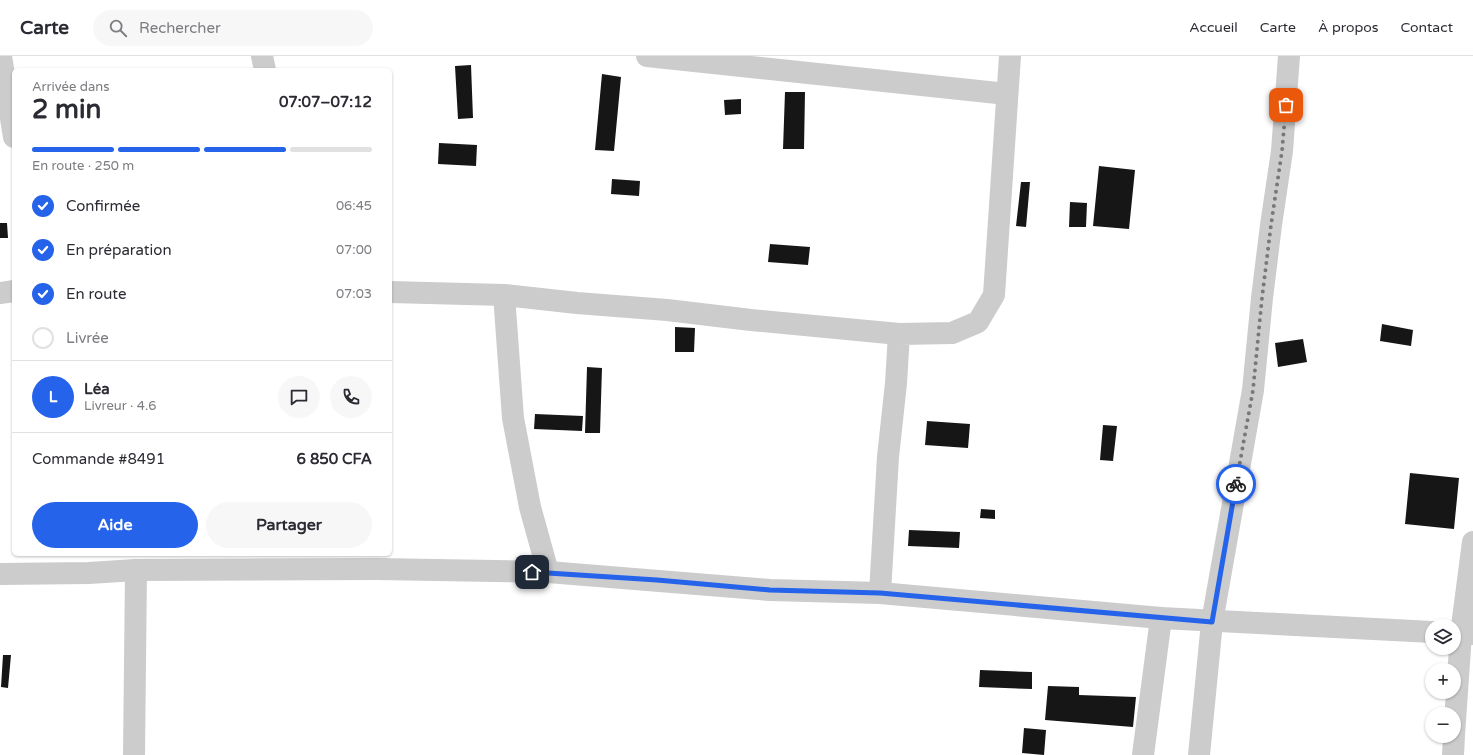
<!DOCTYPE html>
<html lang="fr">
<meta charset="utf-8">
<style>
body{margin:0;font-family:"Varela Round",sans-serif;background:#f7f7f7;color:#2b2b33;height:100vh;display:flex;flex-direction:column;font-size:15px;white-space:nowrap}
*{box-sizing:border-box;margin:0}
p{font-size:13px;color:#7c7c81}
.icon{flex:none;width:22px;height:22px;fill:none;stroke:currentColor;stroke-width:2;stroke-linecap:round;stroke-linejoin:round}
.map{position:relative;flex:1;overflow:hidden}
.side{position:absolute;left:12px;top:12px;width:380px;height:488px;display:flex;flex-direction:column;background:#fff;border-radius:6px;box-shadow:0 1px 3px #0004}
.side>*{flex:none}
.controls{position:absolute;left:1425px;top:563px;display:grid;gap:8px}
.controls a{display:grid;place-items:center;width:36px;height:36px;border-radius:50%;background:#fff;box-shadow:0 1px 3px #0004;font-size:20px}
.pin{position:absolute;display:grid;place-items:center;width:34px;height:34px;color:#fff;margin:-17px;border-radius:8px;box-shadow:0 2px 6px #0006}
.courier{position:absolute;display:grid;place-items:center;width:40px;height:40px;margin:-20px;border:3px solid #2563eb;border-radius:50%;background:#fff;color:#222;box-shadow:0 1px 5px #0007}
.summary em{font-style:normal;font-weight:800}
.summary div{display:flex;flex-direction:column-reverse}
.summary{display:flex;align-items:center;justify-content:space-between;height:68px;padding:0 20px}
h1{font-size:26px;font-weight:800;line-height:30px}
.bar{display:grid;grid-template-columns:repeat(4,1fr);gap:6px 4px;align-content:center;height:48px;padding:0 20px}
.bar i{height:5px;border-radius:3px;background:#e1e1e2}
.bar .current{background:#2563eb}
.bar p{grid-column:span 4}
.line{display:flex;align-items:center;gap:10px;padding:0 20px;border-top:1px solid #e1e1e2}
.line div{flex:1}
.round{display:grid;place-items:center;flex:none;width:42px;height:42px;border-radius:21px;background:#f7f7f7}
ol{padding:0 20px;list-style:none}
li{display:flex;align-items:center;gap:12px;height:44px}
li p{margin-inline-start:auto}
li .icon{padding:4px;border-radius:50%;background:#2563eb;color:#fff;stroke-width:4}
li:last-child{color:#7c7c81}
li i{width:22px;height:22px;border:2px solid #e1e1e2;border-radius:50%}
.cta{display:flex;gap:8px;margin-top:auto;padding:8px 20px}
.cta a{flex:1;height:46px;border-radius:24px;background:#2563eb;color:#fff;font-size:16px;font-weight:800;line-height:46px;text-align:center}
.cta a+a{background:#f7f7f7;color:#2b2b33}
header{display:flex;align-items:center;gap:24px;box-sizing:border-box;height:56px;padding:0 20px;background:#fff;border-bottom:1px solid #e1e1e2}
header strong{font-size:19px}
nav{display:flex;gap:22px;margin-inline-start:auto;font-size:14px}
.search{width:280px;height:36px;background:#f7f7f7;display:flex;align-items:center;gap:10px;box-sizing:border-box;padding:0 14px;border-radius:22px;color:#7c7c81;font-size:15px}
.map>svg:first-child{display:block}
.building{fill:#161616}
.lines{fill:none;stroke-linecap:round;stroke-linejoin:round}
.minor{stroke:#ccc;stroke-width:22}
.tertiary{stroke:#ccc;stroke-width:22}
.done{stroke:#787878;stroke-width:4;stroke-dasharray:0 7.2}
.route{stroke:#2563eb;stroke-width:5}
</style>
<header>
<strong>Carte</strong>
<div class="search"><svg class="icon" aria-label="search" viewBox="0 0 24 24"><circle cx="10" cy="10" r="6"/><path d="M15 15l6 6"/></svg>Rechercher</div>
<nav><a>Accueil</a><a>Carte</a><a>À propos</a><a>Contact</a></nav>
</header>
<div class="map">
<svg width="1473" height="699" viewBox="0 0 1473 699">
<rect width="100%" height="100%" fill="#fff"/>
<path class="building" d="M 471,9 L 473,62 L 458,63 L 455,10 Z
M 602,18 L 621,21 L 614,95 L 595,94 Z
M 785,36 L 805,36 L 804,93 L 783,93 Z
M 741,43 L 741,58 L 725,59 L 724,44 Z
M 439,87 L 477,89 L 476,110 L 438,108 Z
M 1099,110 L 1135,114 L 1129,173 L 1093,170 Z
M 612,123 L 640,125 L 639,140 L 611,138 Z
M 1021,126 L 1030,126 L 1026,171 L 1016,170 Z
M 1070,146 L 1087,147 L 1086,171 L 1069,171 Z
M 0,167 L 7,167 L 8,182 L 0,182 Z
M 770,188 L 810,191 L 808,209 L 768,206 Z
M 1382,268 L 1413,274 L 1411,290 L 1380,285 Z
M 675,271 L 695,272 L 694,296 L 675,296 Z
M 1303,283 L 1307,306 L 1278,311 L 1275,287 Z
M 587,311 L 602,312 L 600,377 L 585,377 Z
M 535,358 L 583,360 L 582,375 L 534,373 Z
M 927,365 L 970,368 L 968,392 L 925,389 Z
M 1103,369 L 1117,370 L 1113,405 L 1100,404 Z
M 1410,417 L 1459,422 L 1454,473 L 1405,468 Z
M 981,453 L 995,454 L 995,463 L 980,462 Z
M 909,474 L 960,476 L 959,492 L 908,490 Z
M 3,599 L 11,599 L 8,632 L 1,631 Z
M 980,614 L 1032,616 L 1032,633 L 979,631 Z
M 1048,630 L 1079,631 L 1079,639 L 1136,641 L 1133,671 L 1045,664 Z
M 1024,672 L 1046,674 L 1044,699 L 1022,697 Z"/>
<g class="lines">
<path class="minor" d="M 1,0 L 14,81
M 262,0 L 265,14
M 647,0 L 1007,38
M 390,236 L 504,239 L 577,247 L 667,254 L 751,264 L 899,278
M 0,237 L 14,235
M 504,239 L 513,362 L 530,451 L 548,516
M 880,537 L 888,401 L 896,327 L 899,278 L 952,277 L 978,266 L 994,239 L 1010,0
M 1454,679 L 1461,578 L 1473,486
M 134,699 L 136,514
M 1143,699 L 1161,562
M 1199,699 L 1212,566 L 1253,334 L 1262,242 L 1271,169 L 1282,95 L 1289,0
M 1453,699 L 1454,680"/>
<path class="tertiary" d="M 0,518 L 89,517 L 136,514 L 376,513 L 548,516 L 770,534 L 880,537 L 1161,562 L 1432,576
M 1454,577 L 1473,578"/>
</g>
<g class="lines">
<path class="done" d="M 1236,428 L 1253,334 L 1262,242 L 1271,169 L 1282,95 L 1286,49"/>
<path class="route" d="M 532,516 L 657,524 L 770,534 L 880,537 L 1212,566 L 1236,428"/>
</g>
</svg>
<div class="controls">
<a><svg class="icon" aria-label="layers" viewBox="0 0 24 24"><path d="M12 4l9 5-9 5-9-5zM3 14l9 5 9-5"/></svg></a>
<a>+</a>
<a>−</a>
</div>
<div class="pin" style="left:1286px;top:49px;background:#ea580c"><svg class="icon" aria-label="bag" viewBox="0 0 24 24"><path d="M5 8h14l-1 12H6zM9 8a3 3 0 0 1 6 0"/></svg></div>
<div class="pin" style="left:532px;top:516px;background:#1f2937"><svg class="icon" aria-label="home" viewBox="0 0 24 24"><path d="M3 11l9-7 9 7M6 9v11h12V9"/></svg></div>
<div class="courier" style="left:1236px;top:428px"><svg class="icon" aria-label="bike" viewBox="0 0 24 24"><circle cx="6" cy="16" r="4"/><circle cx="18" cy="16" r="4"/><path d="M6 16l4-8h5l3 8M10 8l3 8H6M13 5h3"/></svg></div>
<section class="side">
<div class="summary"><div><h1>2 min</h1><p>Arrivée dans</p></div><em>07:07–07:12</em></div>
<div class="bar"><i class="current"></i><i class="current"></i><i class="current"></i><i></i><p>En route · 250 m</p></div>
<ol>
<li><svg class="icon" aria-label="check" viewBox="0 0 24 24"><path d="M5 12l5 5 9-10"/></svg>Confirmée<p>06:45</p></li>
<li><svg class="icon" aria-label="check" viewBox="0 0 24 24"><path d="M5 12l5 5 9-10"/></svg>En préparation<p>07:00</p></li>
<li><svg class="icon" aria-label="check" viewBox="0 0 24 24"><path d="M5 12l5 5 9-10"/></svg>En route<p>07:03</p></li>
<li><i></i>Livrée</li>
</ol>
<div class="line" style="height:72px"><b class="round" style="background:#2563eb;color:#fff">L</b><div><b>Léa</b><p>Livreur · 4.6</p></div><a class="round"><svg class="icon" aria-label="chat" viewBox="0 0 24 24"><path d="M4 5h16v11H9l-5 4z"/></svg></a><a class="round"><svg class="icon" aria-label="phone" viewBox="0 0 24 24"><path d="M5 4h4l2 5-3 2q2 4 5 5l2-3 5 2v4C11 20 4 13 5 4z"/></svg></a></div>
<div class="line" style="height:52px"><div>Commande #8491</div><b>6 850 CFA</b></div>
<div class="cta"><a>Aide</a><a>Partager</a></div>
</section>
</div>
